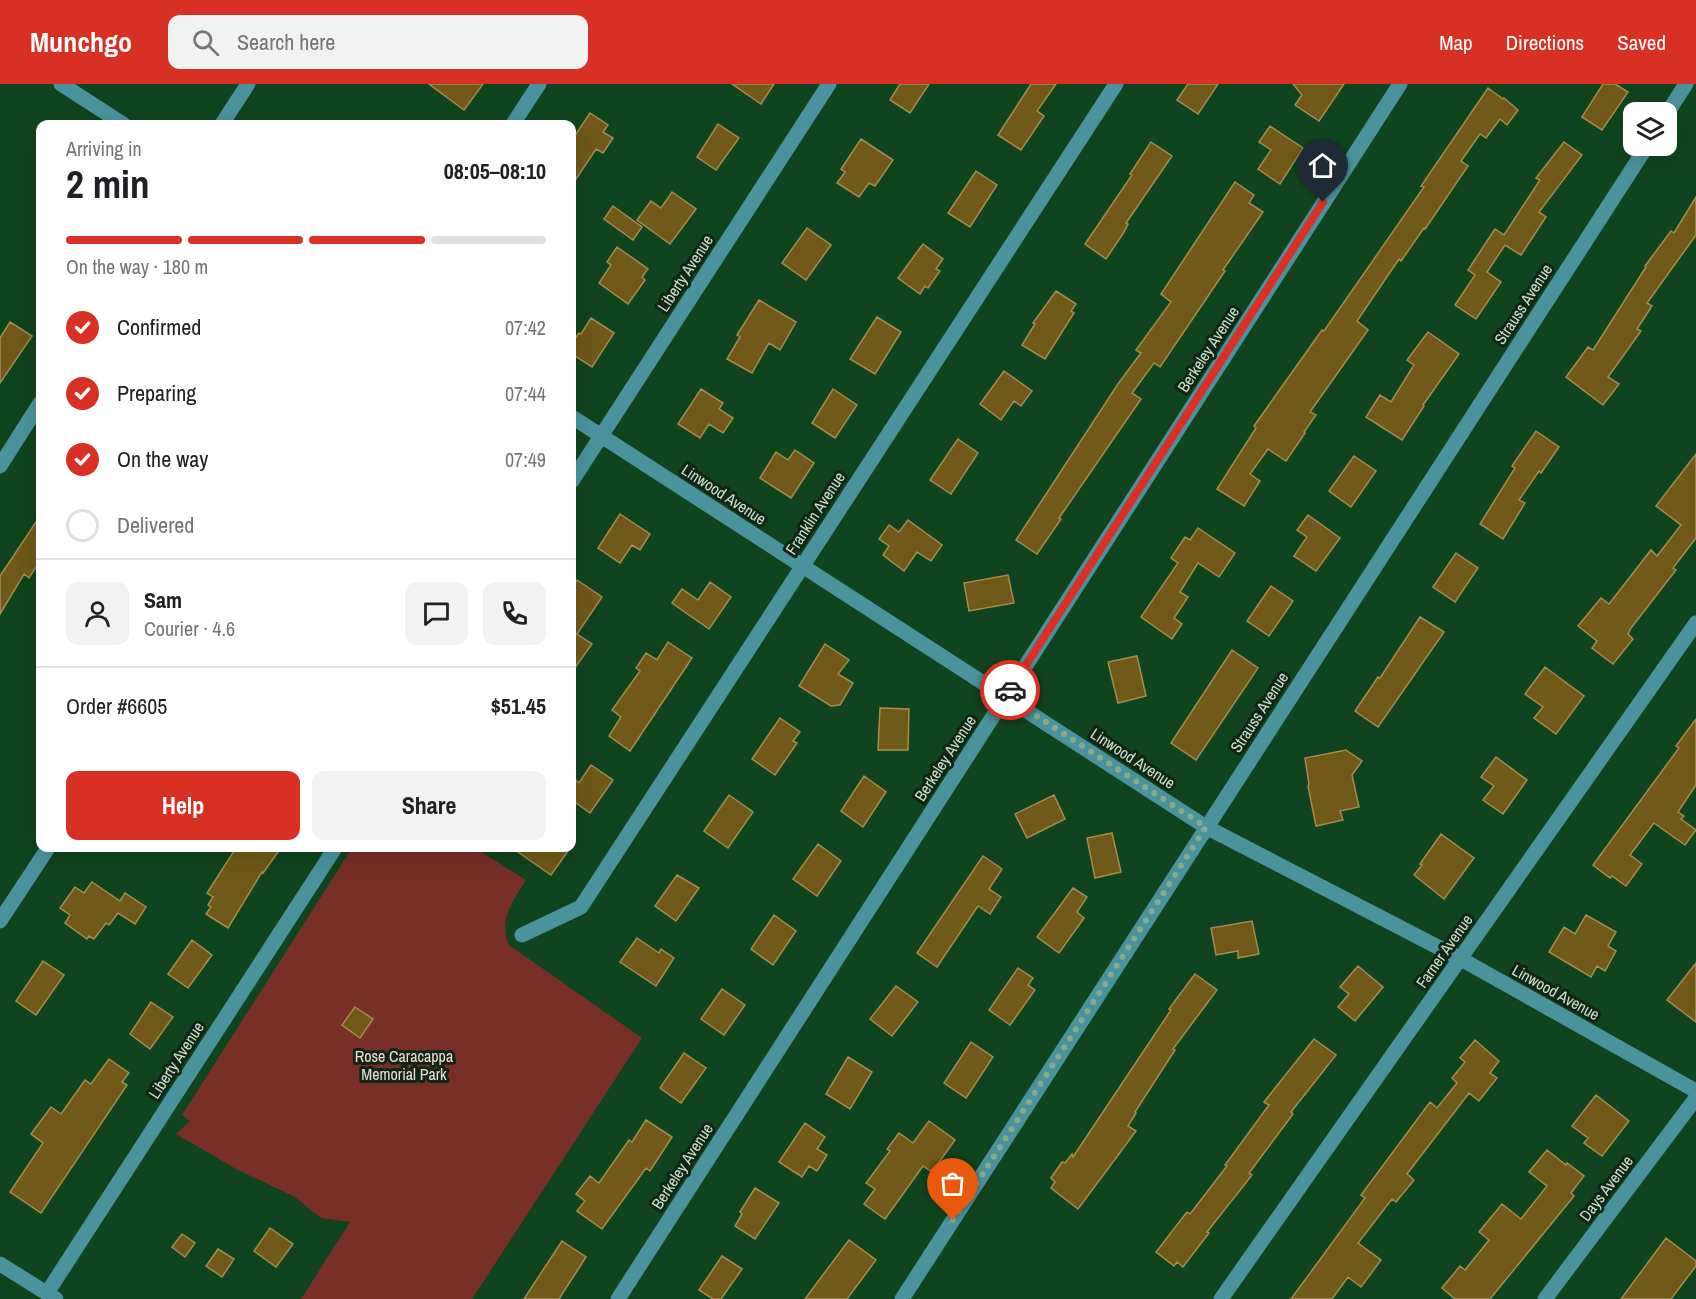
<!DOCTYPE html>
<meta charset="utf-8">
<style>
body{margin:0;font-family:"Archivo Narrow",sans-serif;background:#f2f2f2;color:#202124;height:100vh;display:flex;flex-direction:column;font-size:22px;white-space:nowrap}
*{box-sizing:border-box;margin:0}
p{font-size:20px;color:#757577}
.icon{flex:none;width:33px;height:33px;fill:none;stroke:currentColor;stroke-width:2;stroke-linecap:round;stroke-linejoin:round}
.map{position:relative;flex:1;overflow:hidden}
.panel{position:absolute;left:36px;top:36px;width:540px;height:732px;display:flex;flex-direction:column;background:#fff;border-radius:12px;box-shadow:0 6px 24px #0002}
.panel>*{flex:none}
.buttons{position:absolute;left:1623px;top:18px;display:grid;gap:12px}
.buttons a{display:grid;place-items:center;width:54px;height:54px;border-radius:12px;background:#fff;box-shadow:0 6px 24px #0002;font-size:30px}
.pin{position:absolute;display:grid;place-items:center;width:51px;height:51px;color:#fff;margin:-62px -26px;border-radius:50% 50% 50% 0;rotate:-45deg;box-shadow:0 0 6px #0007}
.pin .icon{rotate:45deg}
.courier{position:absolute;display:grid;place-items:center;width:60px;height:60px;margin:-30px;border:4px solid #d93025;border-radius:50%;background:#fff;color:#222;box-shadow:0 2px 8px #0007}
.summary em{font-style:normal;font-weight:700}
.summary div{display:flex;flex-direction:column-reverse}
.summary{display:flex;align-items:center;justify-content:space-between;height:102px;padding:0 30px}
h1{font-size:39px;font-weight:700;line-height:45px}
.bar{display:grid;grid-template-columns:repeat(4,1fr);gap:9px 6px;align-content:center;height:72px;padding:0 30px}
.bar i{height:8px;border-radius:4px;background:#e0e0e0}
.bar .active{background:#d93025}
.bar p{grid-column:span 4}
.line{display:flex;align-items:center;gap:15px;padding:0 30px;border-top:2px solid #e0e0e0}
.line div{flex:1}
.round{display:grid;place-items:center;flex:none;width:63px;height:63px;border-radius:12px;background:#f2f2f2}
ol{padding:0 30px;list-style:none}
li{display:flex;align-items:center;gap:18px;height:66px}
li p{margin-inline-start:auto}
li .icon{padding:6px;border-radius:50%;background:#d93025;color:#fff;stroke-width:4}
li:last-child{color:#757577}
li i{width:33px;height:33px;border:3px solid #e0e0e0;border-radius:50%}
.button{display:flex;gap:12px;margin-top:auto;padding:12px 30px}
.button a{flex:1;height:69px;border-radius:12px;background:#d93025;color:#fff;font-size:24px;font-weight:700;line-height:69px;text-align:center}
.button a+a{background:#f2f2f2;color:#202124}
header{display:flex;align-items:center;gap:36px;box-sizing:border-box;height:84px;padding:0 30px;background:#d93025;color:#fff}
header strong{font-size:28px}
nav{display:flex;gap:33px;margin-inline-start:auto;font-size:21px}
.search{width:420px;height:54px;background:#f2f2f2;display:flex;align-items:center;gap:15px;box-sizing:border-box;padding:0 21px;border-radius:12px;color:#757577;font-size:22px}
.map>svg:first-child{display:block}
.green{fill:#772f27}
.building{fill:#6f5818;stroke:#a48d51;stroke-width:1.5}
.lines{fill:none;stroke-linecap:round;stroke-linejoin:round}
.minor{stroke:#4a939e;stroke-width:15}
.done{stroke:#88ab8e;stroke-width:6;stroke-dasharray:0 10.8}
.route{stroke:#d93025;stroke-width:8}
.labels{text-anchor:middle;stroke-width:6;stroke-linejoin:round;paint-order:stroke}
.street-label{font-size:16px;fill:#c8e2cb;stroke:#102514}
.park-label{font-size:16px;fill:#f3dbd7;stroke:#102514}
</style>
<header>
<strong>Munchgo</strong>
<div class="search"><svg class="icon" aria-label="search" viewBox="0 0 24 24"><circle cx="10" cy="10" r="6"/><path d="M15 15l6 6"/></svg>Search here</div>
<nav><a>Map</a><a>Directions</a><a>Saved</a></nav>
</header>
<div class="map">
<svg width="1696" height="1215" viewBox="0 0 1696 1215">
<rect width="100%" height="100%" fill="#10441e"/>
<path class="green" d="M 352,764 L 475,764 L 526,796 C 513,817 498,836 509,861 L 642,954 L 472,1215 L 301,1215 L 350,1138 L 321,1134 L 295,1113 L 236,1085 L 176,1050 L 190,1037 L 182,1031 Z"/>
<path class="building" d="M 429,0 L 483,0 L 464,26 Z
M 732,0 L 774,0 L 761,20 Z
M 900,0 L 929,0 L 910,29 L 890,16 Z
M 1031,0 L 1056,0 L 1037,27 L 1044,32 L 1021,66 L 998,51 Z
M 1188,0 L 1218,0 L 1198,30 L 1177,16 Z
M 1293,0 L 1344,0 L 1319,37 L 1295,21 L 1302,11 Z
M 1603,0 L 1615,0 L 1628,8 L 1602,46 L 1582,33 Z
M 1488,4 L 1503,15 L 1504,14 L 1518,26 L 1507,41 L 1500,35 L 1486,54 L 1480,50 L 1461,77 L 1468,82 L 1425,145 L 1424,144 L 1401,177 L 1399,175 L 1357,237 L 1368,246 L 1310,328 L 1316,331 L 1304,348 L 1305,349 L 1286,377 L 1268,365 L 1250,390 L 1260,397 L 1244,422 L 1217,405 L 1256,344 L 1254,342 L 1322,246 L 1324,247 L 1424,103 L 1421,102 Z
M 590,29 L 608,41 L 603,48 L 613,54 L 603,69 L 596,65 L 572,101 L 572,56 Z
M 718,40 L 739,54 L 716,86 L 697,73 Z
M 1270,42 L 1303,64 L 1280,100 L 1258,85 L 1271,66 L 1259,58 Z
M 861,55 L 893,76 L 875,102 L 869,99 L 859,113 L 837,99 L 845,88 L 841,85 Z
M 1151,58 L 1172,72 L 1126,139 L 1128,140 L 1124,148 L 1106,175 L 1085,160 L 1132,91 L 1130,90 Z
M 1564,58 L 1582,71 L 1539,128 L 1546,133 L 1521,171 L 1505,161 L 1487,188 L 1501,198 L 1476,235 L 1455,221 L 1475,191 L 1468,186 L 1495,145 L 1504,151 L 1540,96 L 1536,94 Z
M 976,87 L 997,101 L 970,143 L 948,129 Z
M 1235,98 L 1254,111 L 1249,119 L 1263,128 L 1223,186 L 1225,187 L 1160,283 L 1154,279 L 1132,309 L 1141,315 L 1059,434 L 1061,435 L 1037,470 L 1016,456 L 1118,300 L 1141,269 L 1136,266 L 1171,218 L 1161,210 Z
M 672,108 L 696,125 L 670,160 L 637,136 L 651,117 L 661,124 Z
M 1696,113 L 1696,151 L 1647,219 L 1652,222 L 1637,245 L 1641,247 L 1608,293 L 1619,300 L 1603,321 L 1566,293 L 1588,263 L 1593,266 L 1646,183 L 1645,182 L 1671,147 L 1674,149 Z
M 613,122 L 642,143 L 633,156 L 604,135 Z
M 807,144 L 831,161 L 806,196 L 782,179 Z
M 923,160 L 943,175 L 936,185 L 940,187 L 928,204 L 925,202 L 920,210 L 898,194 Z
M 617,163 L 648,185 L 642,193 L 645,196 L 628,220 L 599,199 L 611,181 L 607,178 Z
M 1056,207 L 1076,220 L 1071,227 L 1074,229 L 1045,275 L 1022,261 L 1035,240 L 1033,239 Z
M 759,216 L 796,238 L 780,266 L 769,259 L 752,289 L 727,275 L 740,253 L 737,251 Z
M 877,233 L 901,248 L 875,290 L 850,275 Z
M 591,234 L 614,249 L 592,283 L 572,270 L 572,259 L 579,249 L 581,250 Z
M 10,238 L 32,252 L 0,299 L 0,254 Z
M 1428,248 L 1459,270 L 1423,321 L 1424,322 L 1402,356 L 1366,333 L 1380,311 L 1391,318 L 1414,281 L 1407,276 Z
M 1004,287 L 1032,307 L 1021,322 L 1014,317 L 1001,336 L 980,320 Z
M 701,305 L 723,319 L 719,325 L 733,334 L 723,349 L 709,340 L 700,354 L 678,340 Z
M 833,305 L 857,321 L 835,354 L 812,339 Z
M 1536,347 L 1559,363 L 1541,389 L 1539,387 L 1519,416 L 1525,419 L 1503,455 L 1480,440 L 1515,384 L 1512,382 Z
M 958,355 L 978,369 L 951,410 L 930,396 Z
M 795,366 L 814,379 L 791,414 L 760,394 L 776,368 L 788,376 Z
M 1696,370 L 1696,454 L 1673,484 L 1676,486 L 1631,544 L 1628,550 L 1633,555 L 1613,580 L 1592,564 L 1597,557 L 1578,542 L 1601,514 L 1609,520 L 1651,466 L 1657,472 L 1681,441 L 1656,422 Z
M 1354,372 L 1376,387 L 1351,423 L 1329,407 Z
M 620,430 L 650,450 L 640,466 L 632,461 L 620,479 L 598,464 Z
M 1308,431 L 1340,454 L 1316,487 L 1294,472 L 1307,453 L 1297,446 Z
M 40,432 L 40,477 L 29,494 L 24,490 L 0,530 L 0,492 Z
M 908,436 L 942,461 L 931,477 L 917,468 L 904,487 L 883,471 L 889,462 L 879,455 L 889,441 L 899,448 Z
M 1198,444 L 1235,469 L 1219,493 L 1198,479 L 1180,508 L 1188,513 L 1174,534 L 1182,540 L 1172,555 L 1141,533 L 1178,479 L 1171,474 L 1185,453 L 1190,456 Z
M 1456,469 L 1478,484 L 1455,518 L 1433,503 Z
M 1008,491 L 1014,519 L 969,527 L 964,499 Z
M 577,496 L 602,513 L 577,550 L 592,560 L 572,588 L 572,505 Z
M 710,498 L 731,513 L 709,545 L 672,519 L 682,505 L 698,516 Z
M 1271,502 L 1293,517 L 1269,552 L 1247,537 Z
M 1420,533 L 1444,548 L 1378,643 L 1355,627 L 1378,593 L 1380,594 Z
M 668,558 L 692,574 L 630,667 L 609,652 L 621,633 L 612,626 L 640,587 L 636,584 L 646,569 L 657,576 Z
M 825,560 L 849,576 L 838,590 L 853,599 L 840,621 L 831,622 L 799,602 Z
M 1232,566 L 1258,584 L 1196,676 L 1171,659 Z
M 1137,572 L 1146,612 L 1118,619 L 1108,578 Z
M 1545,583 L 1584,612 L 1556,650 L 1534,634 L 1543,623 L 1525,610 Z
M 880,624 L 909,625 L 908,666 L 878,666 Z
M 780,634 L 800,648 L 793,657 L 797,659 L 775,691 L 752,675 Z
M 1696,635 L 1696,701 L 1678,728 L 1684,732 L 1681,735 L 1696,746 L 1685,761 L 1654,739 L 1630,771 L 1642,780 L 1626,802 L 1612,792 L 1610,794 L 1593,781 L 1679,664 L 1676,662 Z
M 1346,666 L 1362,677 L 1352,691 L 1359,723 L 1340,727 L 1343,736 L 1316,742 L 1308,702 L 1309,700 L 1305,674 Z
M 1496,673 L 1527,696 L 1503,730 L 1483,716 L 1494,702 L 1481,693 Z
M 591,681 L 613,696 L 590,729 L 572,716 L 572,693 L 579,699 Z
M 864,692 L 886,708 L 863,743 L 841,727 Z
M 729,711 L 753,728 L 728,764 L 704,747 Z
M 1054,711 L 1065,735 L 1027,754 L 1015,730 Z
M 1112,749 L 1121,788 L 1095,794 L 1087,754 Z
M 1441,750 L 1474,774 L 1444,815 L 1414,791 L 1422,781 L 1420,780 Z
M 818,760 L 841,777 L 817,812 L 793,795 Z
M 236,764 L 281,764 L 263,789 L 262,788 L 228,844 L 206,830 L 211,823 L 208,821 L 213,813 L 207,809 Z
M 512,764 L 570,764 L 551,791 Z
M 983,772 L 1002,785 L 989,805 L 1001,813 L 990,830 L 978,822 L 937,883 L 917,869 Z
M 677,791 L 699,804 L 676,837 L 655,822 Z
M 92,798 L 120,817 L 125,809 L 146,823 L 135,840 L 118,829 L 109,841 L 106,839 L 94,855 L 89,852 L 87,855 L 65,839 L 70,831 L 60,824 L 75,803 L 84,809 Z
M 1073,804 L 1087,813 L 1077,828 L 1084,834 L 1059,869 L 1037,853 Z
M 774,831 L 796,847 L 773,881 L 751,865 Z
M 1586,831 L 1616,848 L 1608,862 L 1616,867 L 1605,887 L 1597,882 L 1591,893 L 1549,868 L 1564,843 L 1575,850 Z
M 1252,837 L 1259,870 L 1238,874 L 1238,867 L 1216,871 L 1211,844 Z
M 637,854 L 659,869 L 661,865 L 674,874 L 656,902 L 620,878 Z
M 192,856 L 212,871 L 188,904 L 168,890 Z
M 43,877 L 64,891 L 36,931 L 16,917 Z
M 1696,879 L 1696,938 L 1667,916 Z
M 1358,882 L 1383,903 L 1355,937 L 1338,923 L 1349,910 L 1340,903 Z
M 1018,884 L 1033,894 L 1028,901 L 1035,906 L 1010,941 L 989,926 Z
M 1195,890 L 1217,906 L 1173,965 L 1175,966 L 1135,1028 L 1136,1029 L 1128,1042 L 1136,1047 L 1078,1125 L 1051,1104 L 1055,1098 L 1051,1094 L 1062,1078 L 1065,1079 L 1072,1070 L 1073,1073 L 1171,926 L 1169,925 Z
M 896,902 L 918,918 L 892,952 L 870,935 Z
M 722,905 L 745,921 L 724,951 L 701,935 Z
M 151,918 L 173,933 L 150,965 L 130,950 Z
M 355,923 L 373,935 L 360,954 L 342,941 Z
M 1314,955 L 1336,971 L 1291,1028 L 1293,1030 L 1249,1089 L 1252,1091 L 1207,1148 L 1209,1149 L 1183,1183 L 1177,1178 L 1174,1182 L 1156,1168 L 1187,1128 L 1190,1130 L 1227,1082 L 1225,1081 L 1269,1021 L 1264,1018 Z
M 1475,956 L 1499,977 L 1490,989 L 1497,994 L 1479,1017 L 1469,1009 L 1407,1090 L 1414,1096 L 1396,1118 L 1392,1115 L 1358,1159 L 1381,1176 L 1361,1203 L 1348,1193 L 1332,1215 L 1291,1215 L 1365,1114 L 1361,1111 L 1430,1018 L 1437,1024 L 1457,999 L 1452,994 L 1465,978 L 1460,974 Z
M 971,958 L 993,973 L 966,1014 L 944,999 Z
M 684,969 L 706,984 L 681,1019 L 660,1004 Z
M 848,973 L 872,988 L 850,1025 L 826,1010 Z
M 109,975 L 129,989 L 122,998 L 127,1001 L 41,1129 L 10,1108 L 43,1059 L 31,1050 L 51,1023 L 61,1030 L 85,996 L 91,1000 Z
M 1596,1011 L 1629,1037 L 1602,1072 L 1584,1059 L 1588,1054 L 1572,1042 Z
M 646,1036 L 672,1053 L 650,1087 L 646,1084 L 602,1145 L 577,1127 L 585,1117 L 576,1110 L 590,1092 L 599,1099 L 629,1056 L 632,1058 Z
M 929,1037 L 955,1056 L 932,1088 L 923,1082 L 885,1135 L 864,1120 L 875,1105 L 866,1099 L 890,1067 L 887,1065 L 899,1049 L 913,1059 Z
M 805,1039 L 825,1053 L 817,1065 L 827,1071 L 817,1087 L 809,1082 L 802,1093 L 779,1078 Z
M 1547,1066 L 1566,1081 L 1567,1079 L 1584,1092 L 1571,1109 L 1574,1112 L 1490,1215 L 1455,1215 L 1442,1204 L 1460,1182 L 1465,1186 L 1489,1156 L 1479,1148 L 1502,1120 L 1521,1135 L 1547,1102 L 1529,1088 Z
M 755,1104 L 779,1119 L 755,1155 L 735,1142 L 742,1130 L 740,1128 Z
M 270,1144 L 293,1160 L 276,1183 L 254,1167 Z
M 182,1150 L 195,1159 L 185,1173 L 172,1163 Z
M 1666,1154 L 1696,1177 L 1696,1182 L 1671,1215 L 1621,1215 Z
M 849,1156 L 876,1176 L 847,1215 L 805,1215 Z
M 562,1157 L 586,1173 L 559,1215 L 524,1215 Z
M 218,1165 L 234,1175 L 222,1193 L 206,1182 Z
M 722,1172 L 742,1185 L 721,1215 L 713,1215 L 699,1206 Z"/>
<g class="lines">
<path class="minor" d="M 61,0 L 123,40
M 1666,31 L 1686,0
M 222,40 L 248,0
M 513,40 L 539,0
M 572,333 L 1206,743 L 1461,875 L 1696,1007
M 0,382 L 40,319
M 572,397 L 829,0
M 0,837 L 48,764
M 522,851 L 581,823 L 1116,0
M 0,1180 L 56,1215
M 47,1209 L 335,764
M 618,1215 L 1400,0
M 902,1215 L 1647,62
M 1221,1215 L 1696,539
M 1545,1215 L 1696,1014"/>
</g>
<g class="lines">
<path class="done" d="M 953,1136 L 1206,743 L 1006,612 L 1010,606"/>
<path class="route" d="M 1010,606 L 1323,118"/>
</g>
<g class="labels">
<g class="street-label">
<text transform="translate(685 189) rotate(-57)" y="6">Liberty Avenue</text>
<text transform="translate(1523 220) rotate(-57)" y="6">Strauss Avenue</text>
<text transform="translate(1208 265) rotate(-57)" y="6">Berkeley Avenue</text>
<text transform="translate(724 410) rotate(33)" y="6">Linwood Avenue</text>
<text transform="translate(815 429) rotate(-57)" y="6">Franklin Avenue</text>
<text transform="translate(1259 628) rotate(-57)" y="6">Strauss Avenue</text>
<text transform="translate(945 674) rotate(-57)" y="6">Berkeley Avenue</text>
<text transform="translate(1133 674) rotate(33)" y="6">Linwood Avenue</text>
<text transform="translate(1444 867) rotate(-55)" y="6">Farner Avenue</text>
<text transform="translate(1556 908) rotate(29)" y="6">Linwood Avenue</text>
<text transform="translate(176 976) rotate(-57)" y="6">Liberty Avenue</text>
<text transform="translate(682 1082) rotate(-57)" y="6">Berkeley Avenue</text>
<text transform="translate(1606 1104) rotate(-53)" y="6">Days Avenue</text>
</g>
<g class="park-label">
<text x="404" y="978">Rose Caracappa<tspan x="404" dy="18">Memorial Park</tspan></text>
</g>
</g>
</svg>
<div class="buttons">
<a><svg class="icon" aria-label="layers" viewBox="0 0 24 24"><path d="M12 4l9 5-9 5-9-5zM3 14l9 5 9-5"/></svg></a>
</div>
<div class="pin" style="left:953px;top:1136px;background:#ea580c"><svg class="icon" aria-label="bag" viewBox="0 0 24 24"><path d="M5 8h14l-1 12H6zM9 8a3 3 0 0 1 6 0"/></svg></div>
<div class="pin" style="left:1323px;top:118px;background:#1f2937"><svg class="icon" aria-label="home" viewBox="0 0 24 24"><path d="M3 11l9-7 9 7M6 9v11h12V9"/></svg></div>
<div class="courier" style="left:1010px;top:606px"><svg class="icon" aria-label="car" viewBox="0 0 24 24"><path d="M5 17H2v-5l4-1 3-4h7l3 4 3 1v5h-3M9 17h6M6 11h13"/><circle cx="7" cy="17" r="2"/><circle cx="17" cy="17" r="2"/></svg></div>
<section class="panel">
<div class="summary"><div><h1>2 min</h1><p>Arriving in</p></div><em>08:05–08:10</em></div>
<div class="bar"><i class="active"></i><i class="active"></i><i class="active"></i><i></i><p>On the way · 180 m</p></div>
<ol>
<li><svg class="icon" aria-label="check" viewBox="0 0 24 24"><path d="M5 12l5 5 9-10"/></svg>Confirmed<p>07:42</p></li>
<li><svg class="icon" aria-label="check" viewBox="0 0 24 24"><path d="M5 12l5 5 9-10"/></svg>Preparing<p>07:44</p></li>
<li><svg class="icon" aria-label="check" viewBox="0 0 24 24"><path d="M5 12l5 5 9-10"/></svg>On the way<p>07:49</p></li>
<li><i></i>Delivered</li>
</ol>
<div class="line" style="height:108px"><a class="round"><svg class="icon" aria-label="person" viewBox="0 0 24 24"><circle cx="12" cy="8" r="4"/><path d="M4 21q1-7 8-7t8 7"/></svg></a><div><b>Sam</b><p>Courier · 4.6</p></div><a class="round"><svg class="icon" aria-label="chat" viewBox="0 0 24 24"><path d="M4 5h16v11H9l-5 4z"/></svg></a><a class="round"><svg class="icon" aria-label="phone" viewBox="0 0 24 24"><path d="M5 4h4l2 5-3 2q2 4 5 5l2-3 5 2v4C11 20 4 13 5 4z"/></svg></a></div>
<div class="line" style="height:78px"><div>Order #6605</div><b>$51.45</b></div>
<div class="button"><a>Help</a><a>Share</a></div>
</section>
</div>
